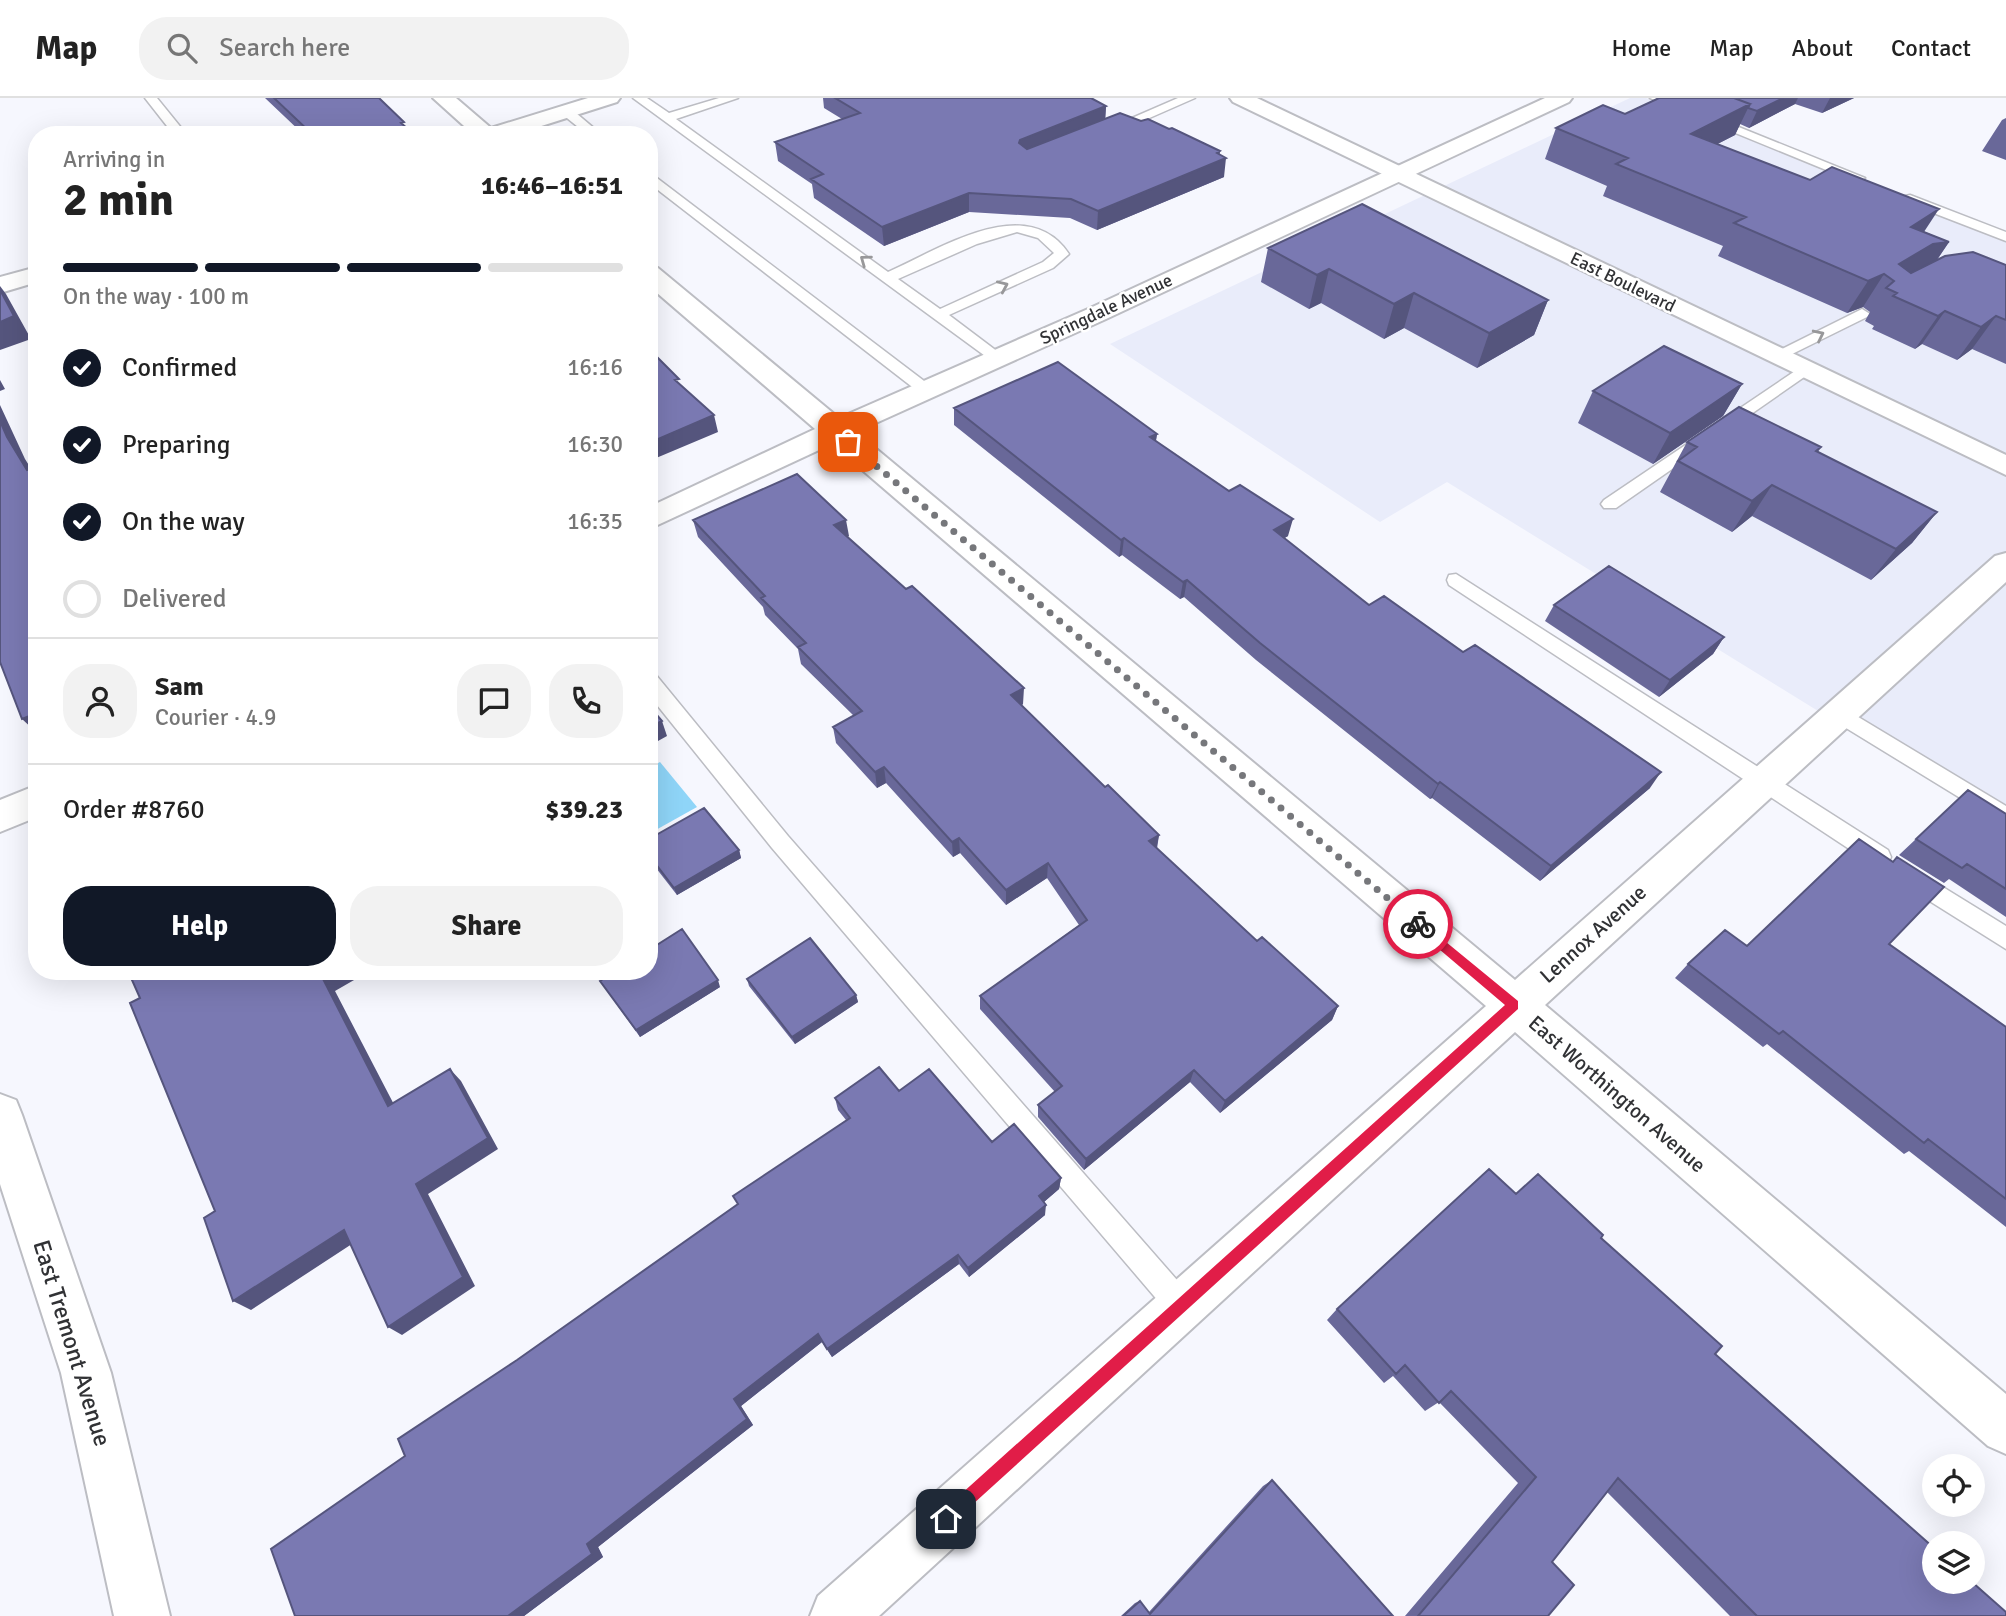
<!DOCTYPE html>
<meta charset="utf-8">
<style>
body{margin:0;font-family:Signika,sans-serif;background:#f2f2f2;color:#222;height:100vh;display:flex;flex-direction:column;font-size:26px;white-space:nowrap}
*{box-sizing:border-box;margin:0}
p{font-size:23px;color:#767676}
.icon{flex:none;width:38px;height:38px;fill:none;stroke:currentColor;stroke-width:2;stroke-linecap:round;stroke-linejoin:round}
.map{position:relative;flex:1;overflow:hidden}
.drawer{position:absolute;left:28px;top:28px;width:630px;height:854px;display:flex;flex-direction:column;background:#fff;border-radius:28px;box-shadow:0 7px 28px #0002}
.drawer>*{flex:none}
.controls{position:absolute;left:1922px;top:1356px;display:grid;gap:14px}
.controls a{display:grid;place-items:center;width:63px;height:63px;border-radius:50%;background:#fff;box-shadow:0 7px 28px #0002;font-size:35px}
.pin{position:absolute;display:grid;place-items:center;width:60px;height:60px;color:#fff;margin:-30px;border-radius:14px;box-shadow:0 4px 10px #0006}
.courier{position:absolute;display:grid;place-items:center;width:70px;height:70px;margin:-35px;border:5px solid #e11d48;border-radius:50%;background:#fff;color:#222;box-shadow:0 2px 9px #0007}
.headline em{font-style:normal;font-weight:800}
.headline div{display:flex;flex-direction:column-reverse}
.headline{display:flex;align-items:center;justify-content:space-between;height:119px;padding:0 35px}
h1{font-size:46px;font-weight:800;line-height:52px}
.bar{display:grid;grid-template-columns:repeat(4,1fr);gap:10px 7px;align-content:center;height:84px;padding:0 35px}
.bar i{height:9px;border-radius:5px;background:#e0e0e0}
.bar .current{background:#111827}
.bar p{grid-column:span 4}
.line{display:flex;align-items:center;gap:18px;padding:0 35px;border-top:2px solid #e0e0e0}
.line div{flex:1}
.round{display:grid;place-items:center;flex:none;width:74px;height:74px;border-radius:28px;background:#f2f2f2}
ol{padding:0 35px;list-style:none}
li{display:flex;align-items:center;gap:21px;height:77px}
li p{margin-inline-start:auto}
li .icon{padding:7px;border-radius:50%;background:#111827;color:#fff;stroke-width:4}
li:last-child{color:#767676}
li i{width:38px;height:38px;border:4px solid #e0e0e0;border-radius:50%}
.cta{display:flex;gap:14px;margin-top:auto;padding:14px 35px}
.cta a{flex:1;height:80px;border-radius:28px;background:#111827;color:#fff;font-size:28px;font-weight:800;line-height:80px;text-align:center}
.cta a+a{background:#f2f2f2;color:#222}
header{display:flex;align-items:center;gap:42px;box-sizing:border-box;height:98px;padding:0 35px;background:#fff;border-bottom:2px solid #e0e0e0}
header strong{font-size:33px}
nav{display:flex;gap:38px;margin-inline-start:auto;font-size:24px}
.search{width:490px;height:63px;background:#f2f2f2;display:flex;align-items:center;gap:18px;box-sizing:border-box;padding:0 24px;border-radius:28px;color:#767676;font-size:26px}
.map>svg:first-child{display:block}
.built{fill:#e9ecfa}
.water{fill:#8fd5f8}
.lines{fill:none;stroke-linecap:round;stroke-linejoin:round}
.lane-casing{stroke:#bcbdc3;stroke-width:3}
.street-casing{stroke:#bcbdc3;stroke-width:4}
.secondary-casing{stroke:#bcbdc3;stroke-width:4}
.lane{fill:#fff;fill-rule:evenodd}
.street{fill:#fff;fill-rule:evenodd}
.secondary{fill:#fff;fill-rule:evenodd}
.wall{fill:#696899}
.shaded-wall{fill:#55557d}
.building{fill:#7a79b2;stroke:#55557d;stroke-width:2}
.oneway{stroke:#98989a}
.route{fill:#e11d48}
.done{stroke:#76777b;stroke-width:7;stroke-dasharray:0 12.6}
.labels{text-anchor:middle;stroke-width:5;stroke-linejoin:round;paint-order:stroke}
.far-street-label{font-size:18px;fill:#313235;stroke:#fff}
.street-label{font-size:21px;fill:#313235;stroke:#fff}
.near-street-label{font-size:24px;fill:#313235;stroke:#fff}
</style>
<header>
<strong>Map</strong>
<div class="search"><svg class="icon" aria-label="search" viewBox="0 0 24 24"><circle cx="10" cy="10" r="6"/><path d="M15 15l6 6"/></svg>Search here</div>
<nav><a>Home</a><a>Map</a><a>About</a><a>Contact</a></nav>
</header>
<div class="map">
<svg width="2006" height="1518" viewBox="0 0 2006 1518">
<rect width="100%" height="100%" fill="#f6f7fe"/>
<path class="built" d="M 1630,0 L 1646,0 L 2006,144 L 2006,729 L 1447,384 L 1380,424 L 1110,246 Z"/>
<path class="water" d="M 660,664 L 697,709 L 654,733 L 649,728 L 649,670 Z"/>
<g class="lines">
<defs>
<path id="lane" d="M 145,0 L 157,0 L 187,37 L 174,37 Z
M 633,0 L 647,0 L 669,15 L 719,0 L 738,0 L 676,21 L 888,174 C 940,151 1027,93 1069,156 L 1053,170 L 949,217 L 1006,260 L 998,265 L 992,263 ZM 1017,134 L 1038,140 L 1054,155 L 1043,164 L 940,211 L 898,181 L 977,146 Z
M 1178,0 L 1195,0 L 1113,36 L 1103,36 L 1102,33 Z
M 1650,0 L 1667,0 L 1865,80 L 1858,84 L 1853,83 Z
M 566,9 L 570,10 L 602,37 L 588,37 L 562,16 L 562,10 Z
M 649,74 L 932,289 L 934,292 L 932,295 L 920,295 L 649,85 Z
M 1910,97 L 2006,134 L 2006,143 L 1905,104 L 1905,98 Z
M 1862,211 L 1870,216 L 1867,219 L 1782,261 L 1770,261 L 1768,258 Z
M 1804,267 L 1810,269 L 1812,272 L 1810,275 L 1616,410 L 1604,410 L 1601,406 L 1604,402 Z
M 1456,476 L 1888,752 L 1891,759 L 1888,766 L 1880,768 L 1872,766 L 1449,487 L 1447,482 L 1449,477 Z
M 649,575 L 656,577 L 788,738 L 1191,1198 L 1195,1208 L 1191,1218 L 1181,1222 L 1171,1218 L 772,750 L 649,597 Z
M 1840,608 L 2006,708 L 2006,728 L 1833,622 L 1830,616 L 1833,610 Z
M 1912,770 L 2006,828 L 2006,851 L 1904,787 L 1900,780 L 1904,773 Z"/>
<path id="street" d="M 433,0 L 456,0 L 491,30 L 588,0 L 620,0 L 617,4 L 513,37 L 474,37 Z
M 1545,0 L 1572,0 L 1569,4 L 1106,221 L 856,334 L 1515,882 L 1995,458 L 2006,455 L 2006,484 L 1545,907 L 2006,1296 L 2006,1356 L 1988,1348 L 1515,934 L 879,1518 L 810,1518 L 818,1498 L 1486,908 L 832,346 L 649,431 L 649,409 L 815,331 L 649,188 L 649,168 L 658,170 L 839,320 L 1088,211 Z
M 37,169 L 37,184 L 0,195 L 0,179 Z
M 37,687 L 37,719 L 0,734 L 0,702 Z"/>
<path id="secondary" d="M 1230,0 L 1257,0 L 2006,357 L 2006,377 L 1233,4 Z
M 0,996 L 16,1002 L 22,1017 L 111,1275 L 170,1518 L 114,1518 L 61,1275 L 0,1086 Z"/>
</defs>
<use href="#lane" class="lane-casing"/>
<use href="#street" class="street-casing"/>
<use href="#secondary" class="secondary-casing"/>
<use href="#lane" class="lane"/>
<use href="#street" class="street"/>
<use href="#secondary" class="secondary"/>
</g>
<path class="wall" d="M 265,0 L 379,0 L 406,29 L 415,37 L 304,37 Z
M 823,0 L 1091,0 L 1106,8 L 1105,21 L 1220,56 L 1224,79 L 1097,132 L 1070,120 L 969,114 L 884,148 L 814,100 L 812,86 L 778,63 L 775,44 L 842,21 L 824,10 Z
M 1659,0 L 1854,0 L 1822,15 L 1795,6 L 1749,30 L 1740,26 L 1735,37 L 1717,46 L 1949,144 L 1937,162 L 2006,167 L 2006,266 L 1972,251 L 1957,262 L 1922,246 L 1915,251 L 1872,231 L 1874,228 L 1865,223 L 1870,214 L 1863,209 L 1847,215 L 1718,158 L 1723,148 L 1603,98 L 1607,88 L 1545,61 L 1556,30 L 1625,16 Z
M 2006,20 L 2006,62 L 1982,53 L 2002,22 Z
M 1268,150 L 1548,202 L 1534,237 L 1477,270 L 1404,230 L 1384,241 L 1321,205 L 1309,211 L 1261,184 Z
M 1742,286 L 1723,318 L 1653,366 L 1578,325 L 1593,293 Z
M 954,310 L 1157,336 L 1156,343 L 1288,438 L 1284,440 L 1369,507 L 1650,690 L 1540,783 L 1432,700 L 1430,701 L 1256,562 L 1184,499 L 1180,501 L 1122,457 L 1119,459 L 954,327 Z
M 1687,344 L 1821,349 L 1818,354 L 1937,414 L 1912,445 L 1871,482 L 1752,418 L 1732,434 L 1660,394 Z
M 693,422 L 849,438 L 847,439 L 1023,606 L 1021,608 L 1105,689 L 1159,737 L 1157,751 L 1257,843 L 1338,908 L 1332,922 L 1220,1015 L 1190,984 L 1084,1072 L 1038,1019 L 1038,1007 L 1055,994 L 980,911 L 980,898 L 1079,827 L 1047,780 L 1006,807 L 960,755 L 953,759 L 886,685 L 877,690 L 836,645 L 833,629 L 854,618 L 801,566 L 798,551 L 765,517 L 763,509 L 698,439 Z
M 1554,507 L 1724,539 L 1713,556 L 1659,599 L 1545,523 Z
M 1968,692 L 2006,716 L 2006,819 L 1949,781 L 1944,785 L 1899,757 Z
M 649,741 L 739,752 L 741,760 L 677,797 L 649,761 Z
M 1889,846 L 2006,929 L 2006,1129 L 1909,1053 L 1904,1056 L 1767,946 L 1763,949 L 1675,880 L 1688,866 L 1747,848 Z
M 747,881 L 856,897 L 858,904 L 795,946 L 749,888 Z
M 600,883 L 720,889 L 640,939 Z
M 899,993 L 1061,1080 L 1059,1091 L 1044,1104 L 1045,1117 L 969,1179 L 959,1166 L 832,1259 L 822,1244 L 741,1308 L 753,1327 L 598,1449 L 603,1459 L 524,1518 L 295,1518 L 405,1358 L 517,1262 L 738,1106 L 846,1022 L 838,1012 L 835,1000 Z
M 1516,1096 L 1601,1140 L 1715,1256 L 2006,1518 L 1730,1518 L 1607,1394 L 1552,1464 L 1548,1518 L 1405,1518 L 1518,1385 L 1439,1304 L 1425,1313 L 1393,1278 L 1384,1285 L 1327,1222 L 1337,1211 Z
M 1272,1382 L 1393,1518 L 1121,1518 L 1135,1505 L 1140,1503 L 1149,1514 L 1263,1388 Z"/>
<path class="shaded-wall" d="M 1783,0 L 1798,0 L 1795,6 L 1749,30 L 1757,13 Z
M 1830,0 L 1854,0 L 1822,15 Z
M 1750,6 L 1735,37 L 1677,67 L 1691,36 Z
M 1106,8 L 1105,26 L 1020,61 L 1019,45 L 1020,42 Z
M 1220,53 L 1219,63 L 1226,60 L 1224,79 L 1097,132 L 1098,113 Z
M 969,95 L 969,114 L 884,148 L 882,129 Z
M 1939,111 L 1918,143 L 1911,129 Z
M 1949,144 L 1927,176 L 1894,183 L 1899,166 L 1933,146 Z
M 1329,171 L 1321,205 L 1309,211 L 1317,177 Z
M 1884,176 L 1863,209 L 1847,215 L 1868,183 Z
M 0,188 L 6,196 L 31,241 L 0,252 Z
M 1414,195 L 1404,230 L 1384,241 L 1394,206 Z
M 1548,202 L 1534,237 L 1477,270 L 1489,235 Z
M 1945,213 L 1922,246 L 1915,251 L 1938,218 Z
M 1996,218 L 1972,251 L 1957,262 L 1981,229 Z
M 0,282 L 5,291 L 0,293 Z
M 1742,286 L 1723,318 L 1653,366 L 1670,335 Z
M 0,307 L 25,361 L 37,380 L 27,372 L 7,339 L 0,323 Z
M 714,317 L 718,334 L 649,363 L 649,345 Z
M 1157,336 L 1154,353 L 1150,339 Z
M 1772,387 L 1752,418 L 1732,434 L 1752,403 Z
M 1937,414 L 1912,445 L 1871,482 L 1896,451 Z
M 1293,421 L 1288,438 L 1270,449 L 1274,432 Z
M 846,422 L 849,438 L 837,444 L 834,427 Z
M 1124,440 L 1122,457 L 1119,459 L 1121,442 Z
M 1187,482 L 1184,499 L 1180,501 L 1183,484 Z
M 1724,539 L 1713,556 L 1659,599 L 1670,582 Z
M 1024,590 L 1023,606 L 1011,614 L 1011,597 Z
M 37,615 L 37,635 L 22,621 Z
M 662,623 L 667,638 L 649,648 L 649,630 Z
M 884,669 L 886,685 L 877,690 L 875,674 Z
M 1661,674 L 1650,690 L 1540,783 L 1551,768 Z
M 1440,684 L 1432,700 L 1430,701 L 1438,686 Z
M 1159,737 L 1156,752 L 1149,743 Z
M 959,740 L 960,755 L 953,759 L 952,744 Z
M 739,752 L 741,760 L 677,797 L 674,790 Z
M 1048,765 L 1047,780 L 1006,807 L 1006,792 Z
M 333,873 L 358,873 L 361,878 L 335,893 L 401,1020 L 388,1008 L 322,879 Z
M 718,882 L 720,889 L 640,939 L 636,932 Z
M 856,897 L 858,904 L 795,946 L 792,939 Z
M 1338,908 L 1332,922 L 1220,1015 L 1225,1003 Z
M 450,971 L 461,983 L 498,1051 L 428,1096 L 475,1188 L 402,1237 L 388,1229 L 416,1086 Z
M 1194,972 L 1190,984 L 1084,1072 L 1086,1061 Z
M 1061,1080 L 1059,1091 L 1038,1109 L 1039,1098 Z
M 1046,1107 L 1045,1117 L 969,1179 L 968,1170 Z
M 344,1132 L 358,1142 L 251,1212 L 233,1203 Z
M 958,1157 L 959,1166 L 832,1259 L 827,1251 Z
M 818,1236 L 822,1244 L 741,1308 L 753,1327 L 598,1449 L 603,1459 L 524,1518 L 508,1518 L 587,1446 L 734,1301 Z"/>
<path class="building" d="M 274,0 L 379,0 L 404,24 L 401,25 L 415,37 L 313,37 Z
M 835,0 L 1091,0 L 1106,8 L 1020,42 L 1019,45 L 1027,51 L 1120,15 L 1141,23 L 1148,21 L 1169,31 L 1172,30 L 1220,53 L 1217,55 L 1226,60 L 1098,113 L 1071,101 L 969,95 L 882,129 L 811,81 L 823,76 L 775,44 L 860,15 Z
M 1659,0 L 1734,0 L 1750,6 L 1691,36 L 1810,82 L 1832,69 L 1939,111 L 1911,129 L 1949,144 L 1933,146 L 1899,166 L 1911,175 L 1945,158 L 1973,154 L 2006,167 L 2006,222 L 1996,218 L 1981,229 L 1945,213 L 1938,218 L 1893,198 L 1897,195 L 1886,190 L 1894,183 L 1884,176 L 1868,183 L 1734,125 L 1746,119 L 1616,66 L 1628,60 L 1556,30 L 1603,7 L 1625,16 Z
M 1734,0 L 1783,0 L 1757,13 L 1748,10 L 1750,6 Z
M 1362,106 L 1548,202 L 1489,235 L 1414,195 L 1394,206 L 1329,171 L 1317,177 L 1268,150 Z
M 0,192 L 14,218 L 0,224 Z
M 1664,248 L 1742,286 L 1670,335 L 1593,293 Z
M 649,251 L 679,281 L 675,282 L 714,317 L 649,345 Z
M 1058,264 L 1157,336 L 1150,339 L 1229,393 L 1240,387 L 1293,421 L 1274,432 L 1369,507 L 1384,498 L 1463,554 L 1475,547 L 1661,674 L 1551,768 L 1440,684 L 1438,686 L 1260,545 L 1187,482 L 1183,484 L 1124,440 L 1121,442 L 954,310 Z
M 1739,309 L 1821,349 L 1816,353 L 1937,414 L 1896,451 L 1772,387 L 1752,403 L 1678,363 L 1697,349 L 1687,344 Z
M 0,323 L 7,339 L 27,372 L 37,369 L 37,615 L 22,621 L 0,564 Z
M 797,376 L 846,422 L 834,427 L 906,491 L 912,488 L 1024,590 L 1011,597 L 1105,689 L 1108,687 L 1159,737 L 1149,743 L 1257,843 L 1262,839 L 1338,908 L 1225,1003 L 1194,972 L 1086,1061 L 1038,1007 L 1062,988 L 980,898 L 1087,822 L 1048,765 L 1006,792 L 959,740 L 952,744 L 884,669 L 875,674 L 833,629 L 862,613 L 798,549 L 806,545 L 761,500 L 765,498 L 693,422 Z
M 1609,468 L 1724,539 L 1670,582 L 1554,507 Z
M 649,608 L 662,623 L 649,630 Z
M 1968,692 L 2006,716 L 2006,791 L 1967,766 L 1962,770 L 1916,741 Z
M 704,710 L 739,752 L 674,790 L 649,757 L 649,741 Z
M 1859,741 L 1893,764 L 1897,759 L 1944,789 L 1889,846 L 2006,929 L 2006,1101 L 1928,1041 L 1924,1045 L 1783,933 L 1779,936 L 1688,866 L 1725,832 L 1747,848 Z
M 682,831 L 718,882 L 636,932 L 600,883 L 615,873 L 649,873 L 649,852 Z
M 810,840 L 856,897 L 792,939 L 747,881 Z
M 128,873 L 333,873 L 322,879 L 388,1008 L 450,971 L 488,1040 L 416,1086 L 463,1179 L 388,1229 L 344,1132 L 233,1203 L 204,1120 L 215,1113 L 130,905 L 140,900 Z
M 879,969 L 899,993 L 929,971 L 992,1044 L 1014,1026 L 1061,1080 L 1039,1098 L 1046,1107 L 968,1170 L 958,1157 L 827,1251 L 818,1236 L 734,1301 L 747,1321 L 587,1446 L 592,1456 L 508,1518 L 295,1518 L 271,1451 L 405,1358 L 398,1341 L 517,1262 L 738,1106 L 733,1098 L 850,1020 L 835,1000 Z
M 1489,1071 L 1516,1096 L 1538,1076 L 1603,1137 L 1601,1140 L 1722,1248 L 1715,1256 L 1934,1450 L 1934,1484 L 1972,1484 L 2006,1514 L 2006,1518 L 1757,1518 L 1618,1380 L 1552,1464 L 1574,1487 L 1548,1518 L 1418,1518 L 1536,1379 L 1451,1293 L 1439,1305 L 1405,1267 L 1396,1276 L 1337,1211 Z
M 1272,1382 L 1393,1518 L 1123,1518 L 1140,1503 L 1150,1516 Z"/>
<defs><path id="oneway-chevron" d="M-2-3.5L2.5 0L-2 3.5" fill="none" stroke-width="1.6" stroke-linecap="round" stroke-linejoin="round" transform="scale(1.75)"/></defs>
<g class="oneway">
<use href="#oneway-chevron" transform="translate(865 162) rotate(-144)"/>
<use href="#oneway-chevron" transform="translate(1003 188) rotate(-24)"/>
<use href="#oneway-chevron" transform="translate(1819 237) rotate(-26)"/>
</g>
<path class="route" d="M 1418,821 L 1518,903 L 1518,911 L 951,1426 L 946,1429 L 940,1426 L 938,1421 L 940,1415 L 1505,907 L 1413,829 L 1413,822 Z"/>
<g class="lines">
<path class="done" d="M 848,344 L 1418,826"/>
</g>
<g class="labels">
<g class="far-street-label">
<text transform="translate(1623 184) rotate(26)" y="6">East Boulevard</text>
<text transform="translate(1106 211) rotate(-25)" y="6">Springdale Avenue</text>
</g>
<g class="street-label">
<text transform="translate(1593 836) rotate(-42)" y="7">Lennox Avenue</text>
<text transform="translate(1617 996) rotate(41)" y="7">East Worthington Avenue</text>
</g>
<g class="near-street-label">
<text transform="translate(72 1245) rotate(73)" y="8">East Tremont Avenue</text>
</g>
</g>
</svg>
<div class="controls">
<a><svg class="icon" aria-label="locate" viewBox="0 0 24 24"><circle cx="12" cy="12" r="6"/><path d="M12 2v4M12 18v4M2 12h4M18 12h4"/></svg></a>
<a><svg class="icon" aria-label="layers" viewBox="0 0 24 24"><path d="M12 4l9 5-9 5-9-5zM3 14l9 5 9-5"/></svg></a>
</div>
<div class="pin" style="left:848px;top:344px;background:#ea580c"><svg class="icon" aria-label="bag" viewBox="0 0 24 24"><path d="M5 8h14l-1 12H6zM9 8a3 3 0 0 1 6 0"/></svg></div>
<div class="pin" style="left:946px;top:1421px;background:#1f2937"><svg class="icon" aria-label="home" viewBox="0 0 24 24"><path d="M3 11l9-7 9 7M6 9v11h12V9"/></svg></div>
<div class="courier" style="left:1418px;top:826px"><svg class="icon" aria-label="bike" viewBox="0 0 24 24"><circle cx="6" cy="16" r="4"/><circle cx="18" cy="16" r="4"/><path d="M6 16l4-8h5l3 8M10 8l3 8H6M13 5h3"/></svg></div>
<section class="drawer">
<div class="headline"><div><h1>2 min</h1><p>Arriving in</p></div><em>16:46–16:51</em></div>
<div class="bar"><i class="current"></i><i class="current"></i><i class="current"></i><i></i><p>On the way · 100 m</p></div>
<ol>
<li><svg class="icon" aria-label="check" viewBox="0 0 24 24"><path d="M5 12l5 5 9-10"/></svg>Confirmed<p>16:16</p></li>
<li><svg class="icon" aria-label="check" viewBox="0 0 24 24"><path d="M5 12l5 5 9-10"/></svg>Preparing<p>16:30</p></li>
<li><svg class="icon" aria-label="check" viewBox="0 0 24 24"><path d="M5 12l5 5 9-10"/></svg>On the way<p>16:35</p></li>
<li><i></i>Delivered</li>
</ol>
<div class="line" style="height:126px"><a class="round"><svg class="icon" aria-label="person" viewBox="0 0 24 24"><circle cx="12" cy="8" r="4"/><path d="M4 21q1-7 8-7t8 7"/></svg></a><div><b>Sam</b><p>Courier · 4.9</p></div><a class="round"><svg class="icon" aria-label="chat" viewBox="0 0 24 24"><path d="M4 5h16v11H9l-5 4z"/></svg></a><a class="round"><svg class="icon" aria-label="phone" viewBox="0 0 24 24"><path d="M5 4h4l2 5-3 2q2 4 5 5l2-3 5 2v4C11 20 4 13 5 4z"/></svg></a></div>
<div class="line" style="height:91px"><div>Order #8760</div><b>$39.23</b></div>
<div class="cta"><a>Help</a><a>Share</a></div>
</section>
</div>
